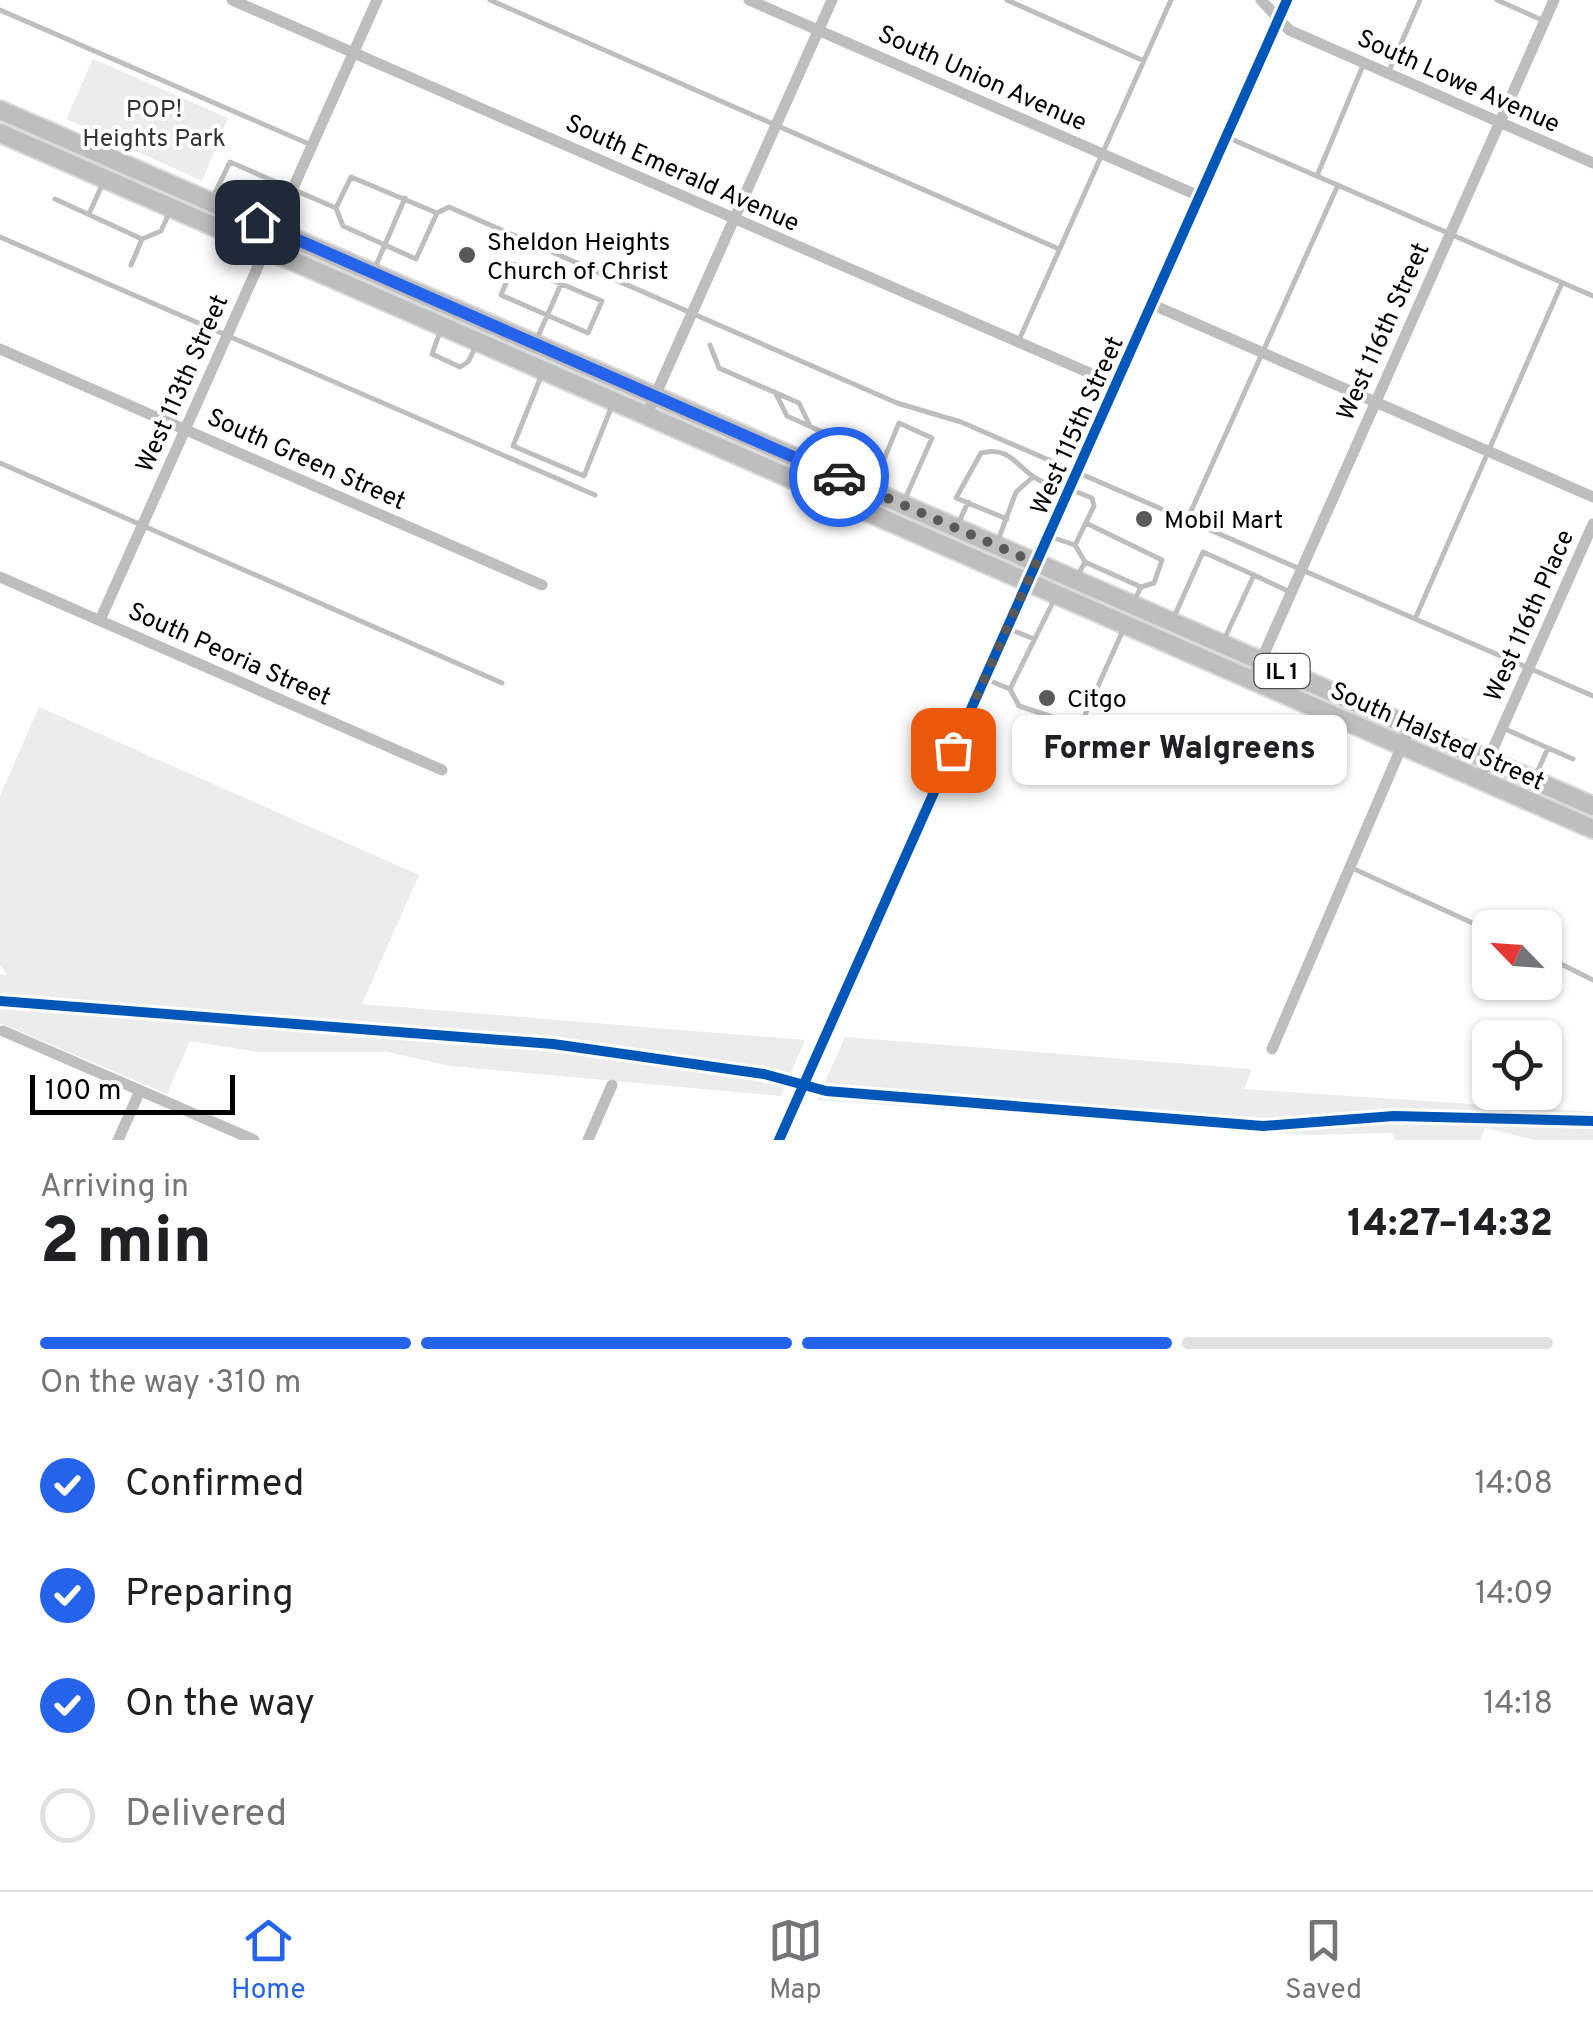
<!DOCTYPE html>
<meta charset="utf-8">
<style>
body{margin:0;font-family:Overpass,sans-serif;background:#f2f2f2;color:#202124;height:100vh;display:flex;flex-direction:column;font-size:38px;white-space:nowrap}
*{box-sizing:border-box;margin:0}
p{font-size:32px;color:#757577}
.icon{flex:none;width:55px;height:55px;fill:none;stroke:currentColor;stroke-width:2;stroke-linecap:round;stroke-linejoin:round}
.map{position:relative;height:1140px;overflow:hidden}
.panel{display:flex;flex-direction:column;background:#fff;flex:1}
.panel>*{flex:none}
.needle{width:65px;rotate:295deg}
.controls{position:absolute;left:1472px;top:910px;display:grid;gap:20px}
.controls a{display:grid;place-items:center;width:90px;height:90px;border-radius:15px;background:#fff;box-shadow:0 2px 8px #0004;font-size:50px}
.scale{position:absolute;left:30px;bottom:25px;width:205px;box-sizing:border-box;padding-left:10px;border:5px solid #000;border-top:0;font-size:28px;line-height:35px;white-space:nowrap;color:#000;-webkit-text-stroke:8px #fff;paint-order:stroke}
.pin{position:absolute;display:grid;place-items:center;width:85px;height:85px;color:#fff;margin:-42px;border-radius:20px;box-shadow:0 5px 15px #0006}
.courier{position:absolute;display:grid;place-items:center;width:100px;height:100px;margin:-50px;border:8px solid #2563eb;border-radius:50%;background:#fff;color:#222;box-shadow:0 2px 12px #0007}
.bubble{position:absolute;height:70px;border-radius:15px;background:#fff;box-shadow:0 2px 8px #0004;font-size:32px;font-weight:800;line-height:70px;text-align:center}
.summary em{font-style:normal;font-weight:800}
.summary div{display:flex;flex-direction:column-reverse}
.summary{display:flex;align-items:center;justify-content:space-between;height:170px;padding:0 40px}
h1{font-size:65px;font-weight:800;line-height:75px}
.bar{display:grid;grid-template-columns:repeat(4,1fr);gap:15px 10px;align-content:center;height:120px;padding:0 40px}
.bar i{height:12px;border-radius:8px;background:#e0e0e0}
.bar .on{background:#2563eb}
.bar p{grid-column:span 4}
ol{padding:0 40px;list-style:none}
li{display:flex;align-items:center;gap:30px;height:110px}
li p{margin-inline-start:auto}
li .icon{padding:10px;border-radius:50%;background:#2563eb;color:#fff;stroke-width:4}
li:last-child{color:#757577}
li i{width:55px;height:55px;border:5px solid #e0e0e0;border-radius:50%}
.tab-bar{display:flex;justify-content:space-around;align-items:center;height:140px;border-top:2px solid #e0e0e0;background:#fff;font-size:28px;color:#757577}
.tab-bar a{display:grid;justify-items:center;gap:5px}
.tab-bar .on{color:#2563eb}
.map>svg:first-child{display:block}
.green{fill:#ececec}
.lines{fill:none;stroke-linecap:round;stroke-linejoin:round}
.primary-casing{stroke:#dbdbdb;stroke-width:22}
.service{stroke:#bebebe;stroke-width:5}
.minor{stroke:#bebebe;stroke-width:11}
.tertiary{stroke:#bebebe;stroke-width:14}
.primary{stroke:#bebebe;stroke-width:18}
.cycleway-casing{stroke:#fff;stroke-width:16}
.cycleway{stroke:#0057b8;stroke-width:10}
.done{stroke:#595959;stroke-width:10;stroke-dasharray:0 18}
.route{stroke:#2563eb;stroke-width:12}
.poi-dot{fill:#595959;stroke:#fff;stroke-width:4}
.labels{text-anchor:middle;stroke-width:8;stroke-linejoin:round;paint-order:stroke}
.shield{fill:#fff;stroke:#4c4c4c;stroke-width:2.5}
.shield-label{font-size:22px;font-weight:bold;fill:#000}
.street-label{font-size:25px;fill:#000;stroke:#fff}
.park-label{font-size:25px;fill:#333;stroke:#fff}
.poi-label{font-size:25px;fill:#000;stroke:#fff;text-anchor:start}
</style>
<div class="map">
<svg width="1593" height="1140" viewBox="0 0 1593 1140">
<rect width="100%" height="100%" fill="#fff"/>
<path class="green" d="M 93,59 L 228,118 L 202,181 L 66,119 Z
M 39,707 L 419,875 L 362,1004 L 805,1040 L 781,1096 L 450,1066 L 388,1052 L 258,1052 L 190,1041 L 167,1094 L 0,1023 L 0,975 L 7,974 L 0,965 L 0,796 Z
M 845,1037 L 1252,1069 L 1244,1089 L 1593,1112 L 1593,1140 L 1534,1140 L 1485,1128 L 1480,1140 L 1394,1140 L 1394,1133 L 1306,1135 L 817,1100 Z"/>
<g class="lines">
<defs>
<path id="primary" d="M 0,110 L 1593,806
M 0,133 L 1593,829"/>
</defs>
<use href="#primary" class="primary-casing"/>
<path class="service" d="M 490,0 L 1059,249
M 1007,0 L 1144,61
M 1497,0 L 1542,20
M 0,10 L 309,144
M 1389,71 L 1420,0
M 1229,138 L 1593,296
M 1317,176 L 1364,63
M 55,199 L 142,239 L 161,231 L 170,211
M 212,199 L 230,162 L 336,208 L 343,226 L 416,259 L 437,213 L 351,177 L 336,208
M 437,213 L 449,207 L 897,403 L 961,422 L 1593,696
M 89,214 L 102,185
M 0,237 L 595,495
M 514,264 L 602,301 L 588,333 L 501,295 Z
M 131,265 L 142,239
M 374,270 L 405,198
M 441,329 L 432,354 L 460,367 L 468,362 L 477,344
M 1019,340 L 1171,0
M 536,341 L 561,284
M 710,345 L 719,368 L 799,403 L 810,426
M 542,374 L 513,446 L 584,476 L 613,403
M 775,392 L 787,416 L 849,444
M 0,463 L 502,683
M 872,488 L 899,423 L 932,438 L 905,499
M 1007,519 L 956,498 L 981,453 C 1009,445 1018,468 1037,479 C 1046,484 1057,488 1067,492
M 1187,520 L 1338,185
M 959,522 L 968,502
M 1086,523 L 1162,560 L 1154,583 L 1141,587 L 1133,603
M 1051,537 L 1075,545 L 1094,506 L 1092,498 L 1072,490
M 997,543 L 1016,492 L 1033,477
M 1075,545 L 1085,562
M 1078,575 L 1085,562 L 1141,587
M 1174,617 L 1203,552 L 1254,575
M 1415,619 L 1562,283
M 1009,629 L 1034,639
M 1223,642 L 1254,575 L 1290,592
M 988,680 L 1010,689 L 1019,706 L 1080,726 L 1124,628
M 1010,689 L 1055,598
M 1505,729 L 1573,759
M 1535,777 L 1548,748
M 1352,868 L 1490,931
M 1545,956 L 1593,980"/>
<path class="minor" d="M 232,0 L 1115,384
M 749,0 L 1199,196
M 1261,0 L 1289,30 L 1593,163
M 1151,304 L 1593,497
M 0,349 L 542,585
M 646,416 L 832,0
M 0,577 L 442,770
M 100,620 L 377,0
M 1252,681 L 1554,0
M 1479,780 L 1593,524
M 3,1031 L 254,1140
M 1272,1049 L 1410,727
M 118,1140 L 140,1091
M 588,1140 L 612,1085"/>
<path class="tertiary" d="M 779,1140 L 1287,0"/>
<use href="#primary" class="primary"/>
<defs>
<path id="cycleway" d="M 0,1001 L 553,1044 L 764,1074 L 826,1091 L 1263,1126 L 1394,1116 L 1593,1121
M 779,1140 L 1287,0"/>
</defs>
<use href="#cycleway" class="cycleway-casing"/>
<use href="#cycleway" class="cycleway"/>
</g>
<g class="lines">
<path class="done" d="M 839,477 L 1036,563 L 953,750"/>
<path class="route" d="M 257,222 L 839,477"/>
</g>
<g class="poi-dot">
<circle cx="467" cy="255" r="10"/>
<circle cx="1144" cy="519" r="10"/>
<circle cx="1047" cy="698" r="10"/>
</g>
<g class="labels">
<rect class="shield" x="1254.5" y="654" width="55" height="34" rx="8"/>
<g class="shield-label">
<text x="1282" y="679">IL 1</text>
</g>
<g class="street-label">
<text transform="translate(983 77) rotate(24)" y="9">South Union Avenue</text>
<text transform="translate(1459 80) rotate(24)" y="9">South Lowe Avenue</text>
<text transform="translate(683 172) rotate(24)" y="9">South Emerald Avenue</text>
<text transform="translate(1382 331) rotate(-66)" y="9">West 116th Street</text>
<text transform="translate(181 383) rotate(-66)" y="9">West 113th Street</text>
<text transform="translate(1076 425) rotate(-66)" y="9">West 115th Street</text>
<text transform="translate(307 458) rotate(24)" y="9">South Green Street</text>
<text transform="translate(1528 615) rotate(-66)" y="9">West 116th Place</text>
<text transform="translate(230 653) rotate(24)" y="9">South Peoria Street</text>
<text transform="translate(1438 735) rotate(24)" y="9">South Halsted Street</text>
</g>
<g class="park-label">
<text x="154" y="117">POP!<tspan x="154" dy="29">Heights Park</tspan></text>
</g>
<g class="poi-label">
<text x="487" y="250">Sheldon Heights<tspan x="487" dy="29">Church of Christ</tspan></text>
<text x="1164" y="528">Mobil Mart</text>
<text x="1067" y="707">Citgo</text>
</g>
</g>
</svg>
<div class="controls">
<a><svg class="needle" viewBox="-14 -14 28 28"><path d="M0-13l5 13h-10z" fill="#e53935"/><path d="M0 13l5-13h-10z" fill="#757577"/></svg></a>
<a><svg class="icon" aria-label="locate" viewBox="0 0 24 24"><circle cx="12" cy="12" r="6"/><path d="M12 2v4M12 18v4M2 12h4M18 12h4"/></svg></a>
</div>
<div class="scale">100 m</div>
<div class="pin" style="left:953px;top:750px;background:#ea580c"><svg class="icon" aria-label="bag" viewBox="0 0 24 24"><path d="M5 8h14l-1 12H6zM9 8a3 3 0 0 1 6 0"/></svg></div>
<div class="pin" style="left:257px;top:222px;background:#1f2937"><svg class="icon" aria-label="home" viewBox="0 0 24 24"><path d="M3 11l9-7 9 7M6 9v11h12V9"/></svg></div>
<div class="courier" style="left:839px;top:477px"><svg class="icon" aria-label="car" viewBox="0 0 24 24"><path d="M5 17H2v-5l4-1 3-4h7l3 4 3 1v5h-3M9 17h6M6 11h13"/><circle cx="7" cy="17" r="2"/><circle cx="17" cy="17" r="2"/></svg></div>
<div class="bubble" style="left:1012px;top:715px;width:335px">Former Walgreens</div>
</div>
<section class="panel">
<div class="summary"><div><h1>2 min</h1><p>Arriving in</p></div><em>14:27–14:32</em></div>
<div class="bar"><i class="on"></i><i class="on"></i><i class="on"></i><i></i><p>On the way · 310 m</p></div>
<ol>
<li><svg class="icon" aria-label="check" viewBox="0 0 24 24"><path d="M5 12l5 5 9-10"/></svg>Confirmed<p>14:08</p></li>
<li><svg class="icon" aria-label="check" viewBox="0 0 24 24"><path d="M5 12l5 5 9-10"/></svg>Preparing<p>14:09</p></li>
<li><svg class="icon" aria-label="check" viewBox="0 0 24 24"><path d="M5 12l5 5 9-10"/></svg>On the way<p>14:18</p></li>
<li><i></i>Delivered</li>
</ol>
</section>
<nav class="tab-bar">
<a class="on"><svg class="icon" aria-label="home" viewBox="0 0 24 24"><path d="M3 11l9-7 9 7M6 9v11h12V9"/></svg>Home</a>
<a><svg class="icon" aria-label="map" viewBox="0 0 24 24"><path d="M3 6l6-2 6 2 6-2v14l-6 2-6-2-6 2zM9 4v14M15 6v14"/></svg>Map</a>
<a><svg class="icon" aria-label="saved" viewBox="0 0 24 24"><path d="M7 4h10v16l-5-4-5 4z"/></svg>Saved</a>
</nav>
